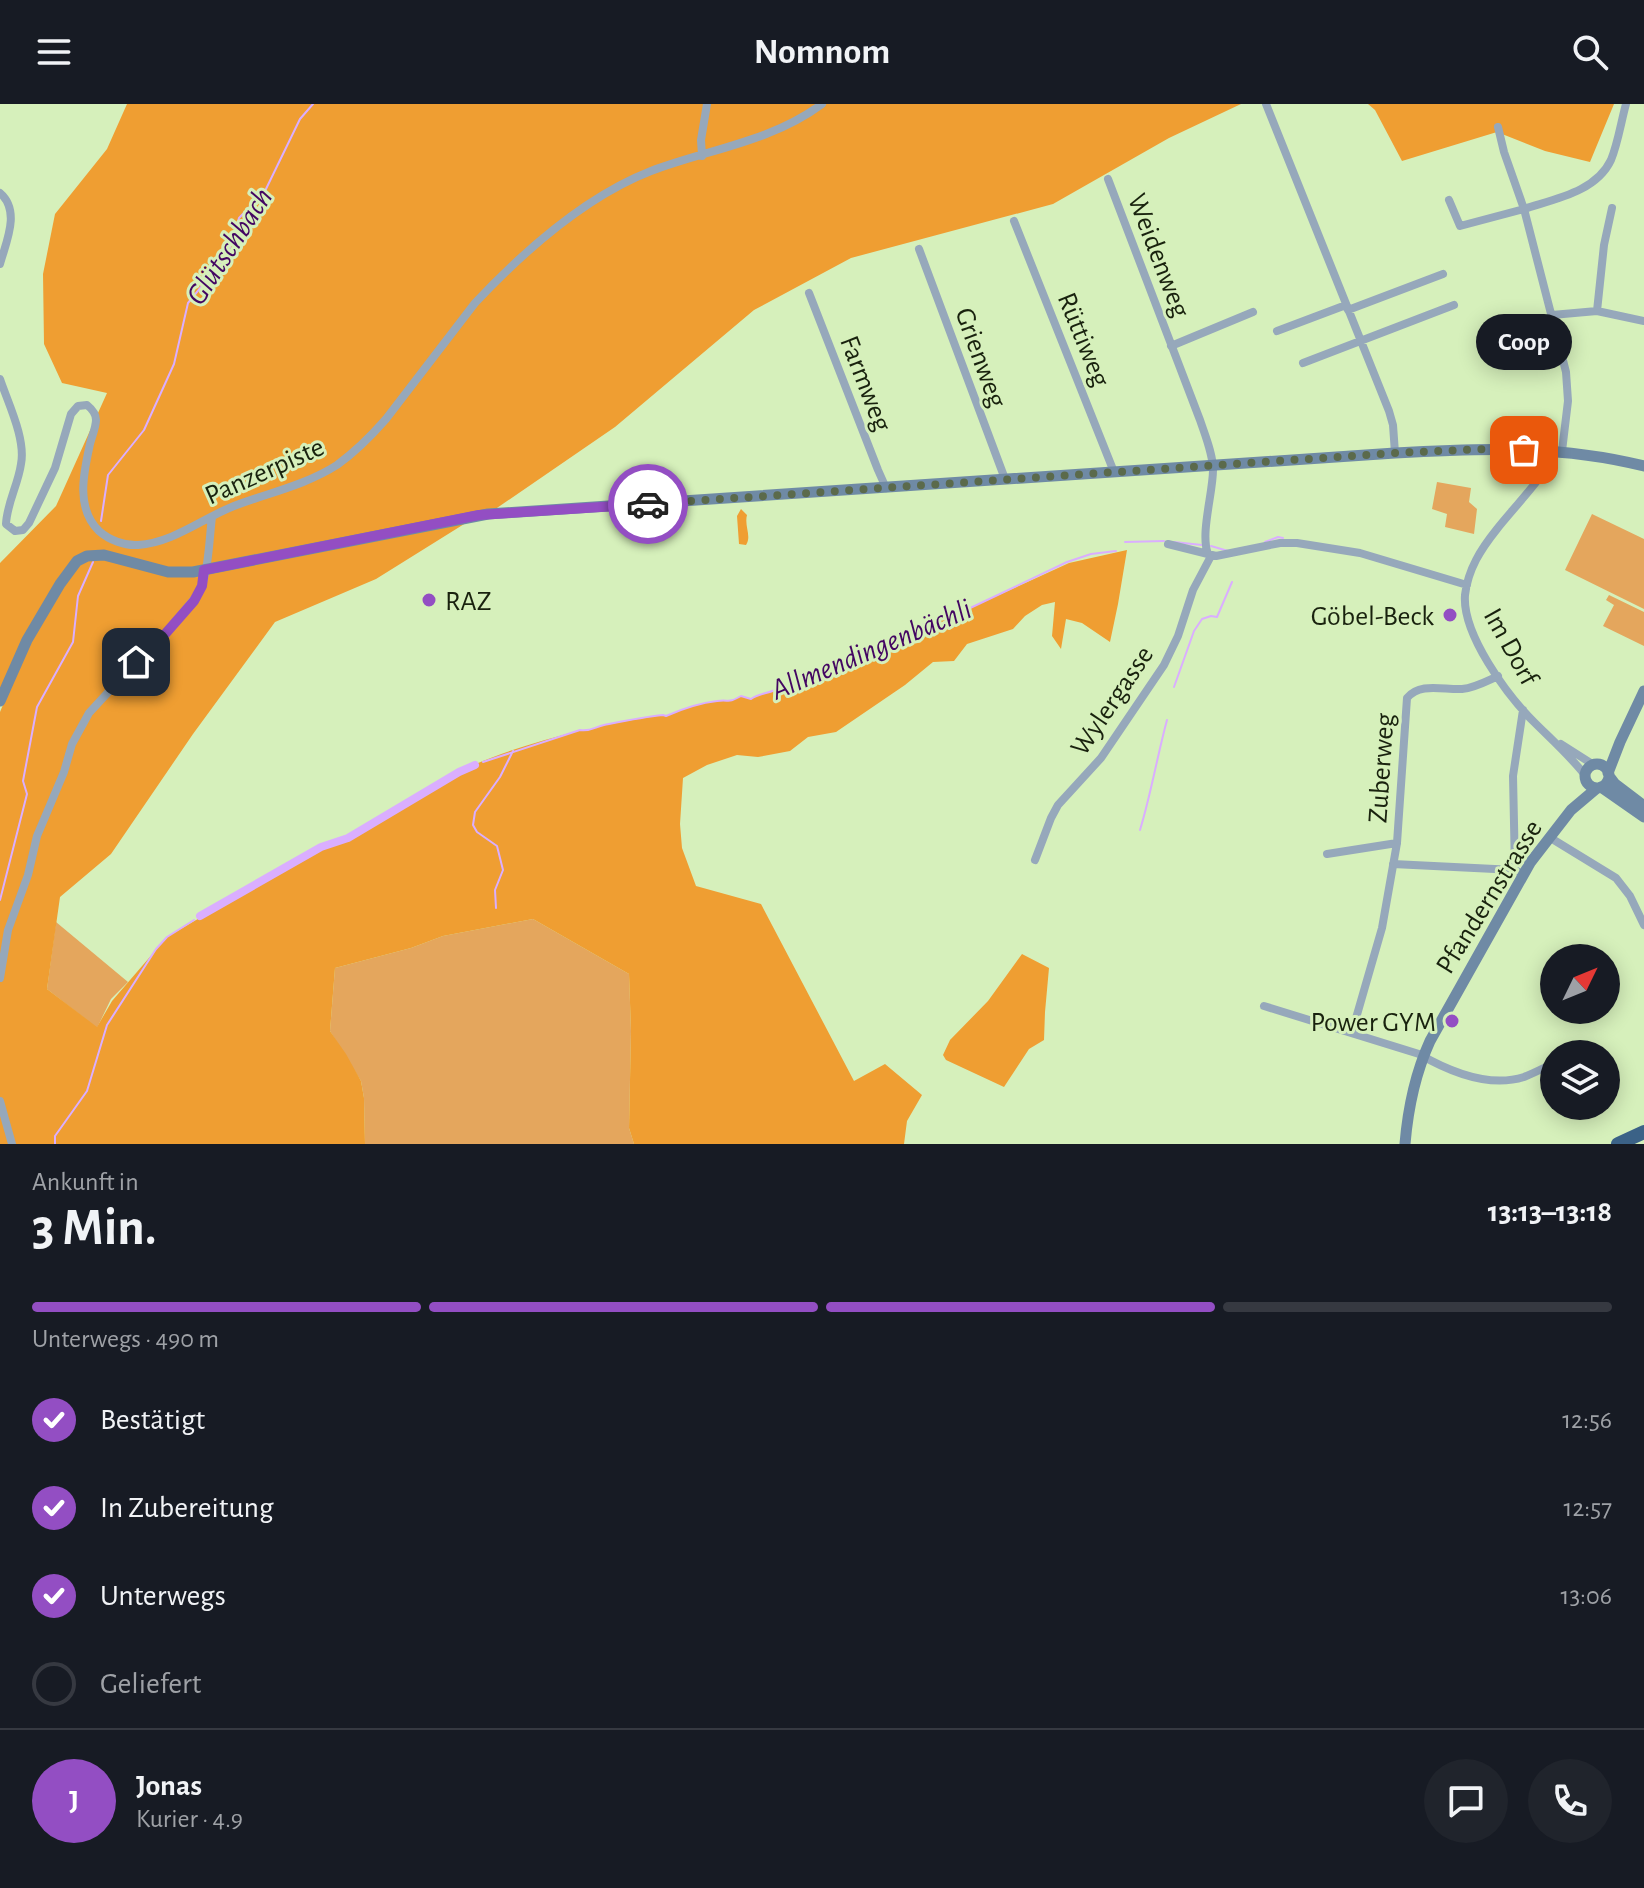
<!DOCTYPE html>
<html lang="de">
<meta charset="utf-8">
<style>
body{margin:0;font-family:"Alegreya Sans",sans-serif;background:#20242c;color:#f1f3f6;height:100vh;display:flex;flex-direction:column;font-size:30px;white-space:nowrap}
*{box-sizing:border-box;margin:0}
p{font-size:26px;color:#9ea1a6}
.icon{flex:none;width:44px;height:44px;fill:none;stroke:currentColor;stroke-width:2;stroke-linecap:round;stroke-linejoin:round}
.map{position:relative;height:1040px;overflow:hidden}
.details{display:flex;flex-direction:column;background:#171b24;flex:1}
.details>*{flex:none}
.needle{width:52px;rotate:47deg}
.fabs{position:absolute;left:1540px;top:840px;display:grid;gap:16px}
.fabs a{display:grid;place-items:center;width:80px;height:80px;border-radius:50%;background:#171b24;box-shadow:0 4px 20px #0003;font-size:40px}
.pin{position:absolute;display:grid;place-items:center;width:68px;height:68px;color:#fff;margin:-34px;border-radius:16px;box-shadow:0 4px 12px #0006}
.courier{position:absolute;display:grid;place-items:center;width:80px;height:80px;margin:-40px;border:6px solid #934ec3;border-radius:50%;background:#fff;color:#222;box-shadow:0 2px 10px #0007}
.bubble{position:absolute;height:56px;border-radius:28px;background:#171b24;box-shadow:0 4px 20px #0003;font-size:26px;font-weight:700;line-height:56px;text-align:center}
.head em{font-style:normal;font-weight:700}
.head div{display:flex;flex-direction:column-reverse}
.head{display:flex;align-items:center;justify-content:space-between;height:136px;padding:0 32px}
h1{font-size:52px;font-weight:700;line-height:60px}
.bar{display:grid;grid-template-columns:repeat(4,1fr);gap:12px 8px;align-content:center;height:96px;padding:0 32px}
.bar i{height:10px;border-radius:6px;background:#363941}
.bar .current{background:#934ec3}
.bar p{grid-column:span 4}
.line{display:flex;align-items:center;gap:20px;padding:0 32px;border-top:2px solid #363941}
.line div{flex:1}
.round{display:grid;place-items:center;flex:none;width:84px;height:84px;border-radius:42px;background:#20242c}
ol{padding:0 32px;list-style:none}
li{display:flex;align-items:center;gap:24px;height:88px}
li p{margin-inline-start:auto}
li .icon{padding:8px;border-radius:50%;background:#934ec3;color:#fff;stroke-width:4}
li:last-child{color:#9ea1a6}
li i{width:44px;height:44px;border:4px solid #363941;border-radius:50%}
header{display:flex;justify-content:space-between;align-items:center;height:104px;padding:0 32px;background:#171b24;font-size:36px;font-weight:700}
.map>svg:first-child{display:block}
.green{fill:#e4a65d}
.forest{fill:#ef9e32}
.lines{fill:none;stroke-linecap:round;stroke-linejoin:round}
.stream{stroke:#daaeff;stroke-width:2}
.canal{stroke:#daaeff;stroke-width:8}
.street{stroke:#96a8bb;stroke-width:8}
.secondary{stroke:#6f8aa5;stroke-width:11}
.highway{stroke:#3b6287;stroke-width:14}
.done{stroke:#5b6a4b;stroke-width:8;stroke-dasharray:0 14.4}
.route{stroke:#934ec3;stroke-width:10}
.poi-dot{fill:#934ec3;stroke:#d6f0bb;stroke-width:3}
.labels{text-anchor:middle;stroke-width:6;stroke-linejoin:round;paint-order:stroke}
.street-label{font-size:28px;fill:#19220e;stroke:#d6f0bb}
.poi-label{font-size:28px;fill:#19220e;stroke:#d6f0bb;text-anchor:end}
.water-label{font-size:30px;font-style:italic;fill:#430662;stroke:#d6f0bb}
</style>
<header><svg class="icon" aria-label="menu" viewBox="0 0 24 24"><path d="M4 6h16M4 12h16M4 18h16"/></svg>Nomnom<svg class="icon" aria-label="search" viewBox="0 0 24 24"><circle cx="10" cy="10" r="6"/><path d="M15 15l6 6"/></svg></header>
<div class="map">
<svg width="1644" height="1040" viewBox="0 0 1644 1040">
<rect width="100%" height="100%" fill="#d6f0bb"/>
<path class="green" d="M 1437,378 L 1471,384 L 1469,398 L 1477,405 L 1474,430 L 1445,423 L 1447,410 L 1432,405 Z
M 1592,410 L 1644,435 L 1644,505 L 1565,466 Z
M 1609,491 L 1644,508 L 1644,542 L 1603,522 L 1614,501 L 1606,496 Z
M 533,815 L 629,870 L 631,927 L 629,1024 L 634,1040 L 365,1040 L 364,994 L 361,977 L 330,927 L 335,864 L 411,844 L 443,832 Z
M 56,818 L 128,878 L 111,895 L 97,924 L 47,885 Z"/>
<path class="forest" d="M 127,0 L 1241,0 L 1169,34 L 1053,100 L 851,154 L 754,206 L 615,323 L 494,406 L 469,417 L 376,475 L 275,518 L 193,630 L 111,750 L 60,793 L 47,885 L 97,923 L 112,897 L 167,833 L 321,743 C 370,726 411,693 457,669 C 495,649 539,638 580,626 C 590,628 595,623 605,621 C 624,617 643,614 663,611 L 666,612 C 682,605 699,599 717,597 C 730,595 727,600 741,592 L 751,595 C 759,589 766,590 775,586 C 791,580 808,576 824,570 C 842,564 859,553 877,545 L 882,540 L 889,541 C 911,523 939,512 966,506 L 1069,459 L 1127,446 L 1118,500 L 1110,538 L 1082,519 L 1066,515 L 1061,545 L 1052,532 L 1055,498 L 1042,501 L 1025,512 L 1013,525 L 967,540 L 954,557 L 933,558 L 905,581 L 836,628 L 808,633 L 790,647 L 758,653 L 737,651 L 707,661 L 683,674 L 680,720 L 682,744 L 696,782 L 761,800 L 854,977 L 885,960 L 922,991 L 907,1017 L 904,1040 L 634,1040 L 629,1024 L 631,927 L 629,870 L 533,815 L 443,832 L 411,844 L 335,864 L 330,927 L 346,950 L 361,977 L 364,994 L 365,1040 L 0,1040 L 0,608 L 17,567 L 0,589 L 0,459 L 56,402 L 107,289 L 62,279 L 44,240 L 43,170 L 55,110 L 107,45 Z
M 1368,0 L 1614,0 L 1590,58 L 1545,47 L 1497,28 L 1402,57 L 1375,6 Z
M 741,405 L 747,411 C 744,422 752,432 746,441 L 739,440 L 737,412 Z
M 1022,850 L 1049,864 L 1045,908 L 1044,936 L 1029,945 L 1004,983 L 946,956 L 943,951 L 950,936 L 988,897 Z"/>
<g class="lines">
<path class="stream" d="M 101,417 L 108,371 L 144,326 L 174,260 L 188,199 L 228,150 L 239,114 L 265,87 L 300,15 L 313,0
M 1125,438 L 1164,437
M 1174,438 L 1202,441
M 1265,438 L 1278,433 L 1283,434
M 1211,442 L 1228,447
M 1174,583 L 1194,527 L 1202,515 L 1211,512 L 1217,513 L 1232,478
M 483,658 L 580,626 C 590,628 595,623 604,621 C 624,617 643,613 663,611 L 666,612 C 682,605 699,599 717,597 C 730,595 727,600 741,592 L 751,595 C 759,589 766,590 775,586 C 793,580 812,576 830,568 C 846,561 861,552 877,545 L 882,540 L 889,541 C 911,523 939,512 966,506 L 1067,458 L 1091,450 L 1116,447
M 1140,726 C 1151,690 1157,653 1167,616
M 0,796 L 27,690 L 23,677 L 37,603 L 73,538 L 78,492 L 93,458
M 496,804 L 495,786 L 503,766 L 497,742 L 477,728 L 473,721 L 475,708 L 500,673 L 513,647
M 55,1040 L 55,1032 L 87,987 L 107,921 L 156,845 L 167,833 L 194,816"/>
<path class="canal" d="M 200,812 L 321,743 L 348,734 L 459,668 L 475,661"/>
<path class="street" d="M 1266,0 L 1389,307 L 1393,321 L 1395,349
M 702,52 L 701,36 L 707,0
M 1108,75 L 1200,316 C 1205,331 1213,350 1213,366 C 1213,389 1200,430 1208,450
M 0,89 C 21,107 6,138 0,160
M 1449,96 L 1460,122 L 1524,105 L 1504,48 L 1498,23
M 1014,117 L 1114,368
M 919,145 L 1005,375
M 809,189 L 878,366 L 886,384
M 1348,206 L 1443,170
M 1597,207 L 1604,141 L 1612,104
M 1552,211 L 1597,207 L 1644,217
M 1277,227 L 1346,201
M 1171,242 L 1253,208
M 1303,259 L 1454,201
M 0,275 C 8,299 26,335 21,360 C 18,381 7,399 6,420 L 15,427 L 23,426 L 29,419 L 55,364 L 71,310 L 78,302 L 87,301 C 92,305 96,309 96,316 C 96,323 92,332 90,340 C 84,367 75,404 99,427 C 109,436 125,442 138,441 C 173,439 203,414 234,402 C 268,389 306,381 337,361 C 355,348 372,331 386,315 L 475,199 C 523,148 584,93 651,67 C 709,45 771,38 822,0
M 1555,347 C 1552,364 1510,408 1497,425 C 1481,445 1468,465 1465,491 C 1462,530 1507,591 1534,618 C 1551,635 1570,652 1585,671
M 1562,347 L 1568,297 L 1566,268 L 1524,105 C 1554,95 1596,88 1611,56 C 1618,39 1621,18 1626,0
M 1168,440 L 1216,452 L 1280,439 L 1297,439 L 1360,449 L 1467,481
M 1561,640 L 1594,661
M 1549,733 L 1616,774 L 1630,792 L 1644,821
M 1327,750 L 1397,739
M 1035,756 L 1051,714 L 1058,701 L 1101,654 L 1164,561 L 1178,532 L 1193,486 L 1211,452
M 1393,760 L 1515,766 L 1519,768
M 1515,766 L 1513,672 L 1523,606
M 0,874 L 8,826 L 28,771 L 37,732 L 64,668 L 72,640 L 89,609 L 136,558 L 166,529 L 199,489 C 209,466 209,437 212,413
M 1264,902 L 1419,950 C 1450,968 1489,984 1524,973 C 1534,969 1544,964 1554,959
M 1352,928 L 1382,824 L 1397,739 L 1407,594 C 1420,578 1443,586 1462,585 C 1474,584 1487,577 1498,572
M 1576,950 L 1590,944
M 0,997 L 12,1040"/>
<path class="secondary" d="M 0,597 L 27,536 L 60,480 L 77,457 L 87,452 L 104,451 L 168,468 L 193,468 L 488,410 L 1395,349 C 1478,344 1562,341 1644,362
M1585 672a12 12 0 1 1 24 0a12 12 0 1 1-24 0Z
M 1608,669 L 1620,638 L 1644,587
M 1609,672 L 1615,680 L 1644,702
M 1601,683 L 1644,713
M 1405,1040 C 1408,1004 1415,970 1430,937 L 1530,759 L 1571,706 L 1597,684"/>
<path class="highway" d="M 1618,1040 L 1644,1028"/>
</g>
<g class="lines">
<path class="done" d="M 648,400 L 1395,349 L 1486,345 L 1524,346"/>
<path class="route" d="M 136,558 L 166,529 L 194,497 L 202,482 L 204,466 L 479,411 L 648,400"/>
</g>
<g class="poi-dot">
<circle cx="429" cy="496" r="8"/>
<circle cx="1450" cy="511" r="8"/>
<circle cx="1452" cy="917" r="8"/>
</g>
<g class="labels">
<g class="street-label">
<text transform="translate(1160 151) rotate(69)" y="10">Weidenweg</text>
<text transform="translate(1085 235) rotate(68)" y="10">Rüttiweg</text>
<text transform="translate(982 253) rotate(70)" y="10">Grienweg</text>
<text transform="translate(867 279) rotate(69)" y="10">Farmweg</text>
<text transform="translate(264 366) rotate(-24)" y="10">Panzerpiste</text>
<text transform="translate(1512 542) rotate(61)" y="10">Im Dorf</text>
<text transform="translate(1111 596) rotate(-56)" y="10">Wylergasse</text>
<text transform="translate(1380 664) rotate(-86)" y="10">Zuberweg</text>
<text transform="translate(1488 792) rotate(-58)" y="10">Pfandernstrasse</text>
</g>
<g class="poi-label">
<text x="445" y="506" text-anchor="start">RAZ</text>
<text x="1434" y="521">Göbel-Beck</text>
<text x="1436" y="927">Power GYM</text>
</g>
<g class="water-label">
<text transform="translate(229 142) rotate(-57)" y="10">Glütschbach</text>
<text transform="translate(871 545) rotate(-23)" y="10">Allmendingenbächli</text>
</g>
</g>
</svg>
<div class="fabs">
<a><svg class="needle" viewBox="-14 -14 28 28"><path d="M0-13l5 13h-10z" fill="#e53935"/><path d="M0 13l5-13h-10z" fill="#9ea1a6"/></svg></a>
<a><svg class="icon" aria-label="layers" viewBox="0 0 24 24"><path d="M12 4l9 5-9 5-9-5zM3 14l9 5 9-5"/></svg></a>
</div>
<div class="pin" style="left:1524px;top:346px;background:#ea580c"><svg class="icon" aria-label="bag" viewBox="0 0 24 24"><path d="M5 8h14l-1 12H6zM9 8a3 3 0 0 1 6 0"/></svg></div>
<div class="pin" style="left:136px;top:558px;background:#1f2937"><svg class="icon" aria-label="home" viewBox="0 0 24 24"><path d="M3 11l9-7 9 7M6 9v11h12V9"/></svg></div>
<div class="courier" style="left:648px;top:400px"><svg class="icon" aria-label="car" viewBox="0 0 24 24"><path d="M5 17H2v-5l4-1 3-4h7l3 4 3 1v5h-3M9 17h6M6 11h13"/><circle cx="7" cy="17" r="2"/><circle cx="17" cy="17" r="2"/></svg></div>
<div class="bubble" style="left:1476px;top:210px;width:96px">Coop</div>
</div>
<section class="details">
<div class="head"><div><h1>3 Min.</h1><p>Ankunft in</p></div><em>13:13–13:18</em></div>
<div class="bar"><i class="current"></i><i class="current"></i><i class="current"></i><i></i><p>Unterwegs · 490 m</p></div>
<ol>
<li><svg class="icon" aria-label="check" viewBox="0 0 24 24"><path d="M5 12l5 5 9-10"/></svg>Bestätigt<p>12:56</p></li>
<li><svg class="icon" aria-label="check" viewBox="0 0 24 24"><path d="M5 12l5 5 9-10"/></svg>In Zubereitung<p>12:57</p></li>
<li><svg class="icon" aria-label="check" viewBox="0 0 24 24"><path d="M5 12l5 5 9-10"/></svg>Unterwegs<p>13:06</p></li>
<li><i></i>Geliefert</li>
</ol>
<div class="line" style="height:144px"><b class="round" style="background:#934ec3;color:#fff">J</b><div><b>Jonas</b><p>Kurier · 4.9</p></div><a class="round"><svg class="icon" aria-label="chat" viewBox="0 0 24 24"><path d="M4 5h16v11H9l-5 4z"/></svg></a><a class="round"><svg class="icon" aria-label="phone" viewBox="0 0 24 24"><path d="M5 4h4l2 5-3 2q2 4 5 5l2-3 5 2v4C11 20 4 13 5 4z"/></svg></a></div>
</section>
